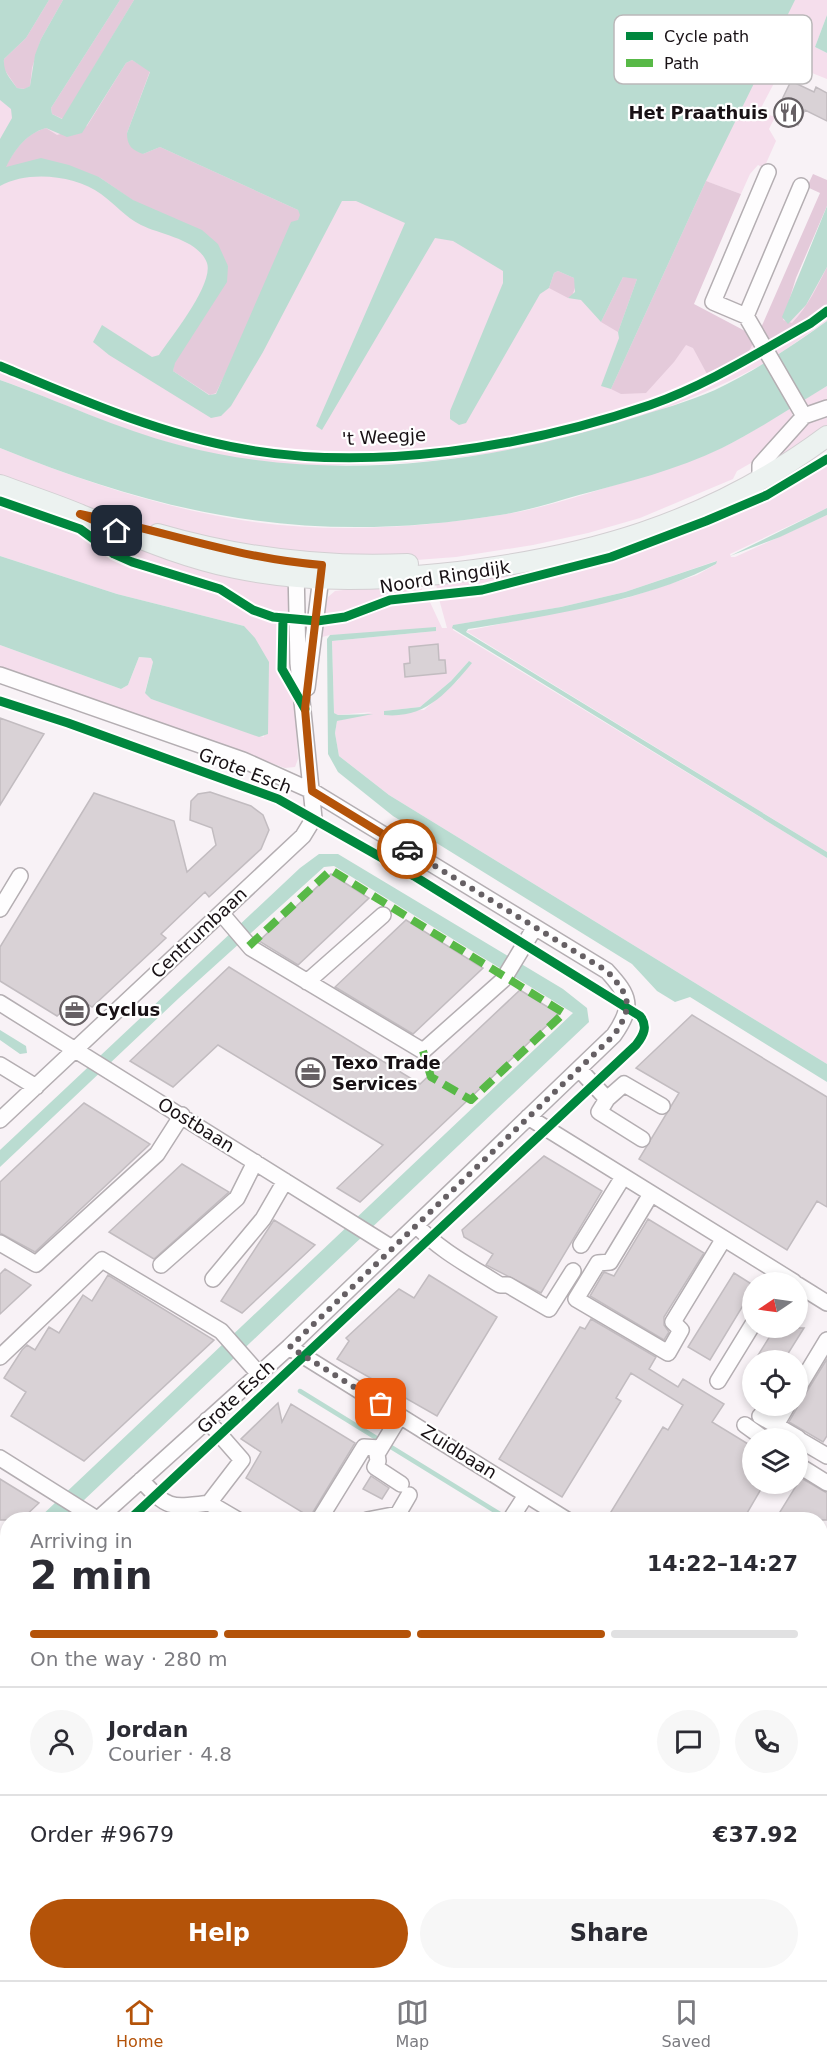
<!DOCTYPE html>
<meta charset="utf-8">
<style>
body{margin:0;font-family:"DejaVu Sans",sans-serif;background:#f7f7f7;color:#2b2b33;height:100vh;display:flex;flex-direction:column;font-size:22px;white-space:nowrap}
*{box-sizing:border-box;margin:0}
p{font-size:20px;color:#7c7c81}
.icon{flex:none;width:33px;height:33px;fill:none;stroke:currentColor;stroke-width:2;stroke-linecap:round;stroke-linejoin:round}
.map{position:relative;flex:1;overflow:hidden}
.side{position:absolute;left:0px;top:1512px;width:828px;height:468px;display:flex;flex-direction:column;background:#fff;border-radius:24px 24px 0 0;box-shadow:0 3px 9px #0003}
.side>*{flex:none}
.needle{width:39px;rotate:257deg}
.tools{position:absolute;left:742px;top:1272px;display:grid;gap:12px}
.tools a{display:grid;place-items:center;width:66px;height:66px;border-radius:50%;background:#fff;box-shadow:0 3px 9px #0003;font-size:30px}
.pin{position:absolute;display:grid;place-items:center;width:51px;height:51px;color:#fff;margin:-26px;border-radius:12px;box-shadow:0 3px 9px #0006}
.courier{position:absolute;display:grid;place-items:center;width:60px;height:60px;margin:-30px;border:4px solid #b45309;border-radius:50%;background:#fff;color:#222;box-shadow:0 2px 8px #0007}
.headline em{font-style:normal;font-weight:600}
.headline div{display:flex;flex-direction:column-reverse}
.headline{display:flex;align-items:center;justify-content:space-between;height:102px;padding:0 30px}
h1{font-size:39px;font-weight:600;line-height:45px}
.bar{display:grid;grid-template-columns:repeat(4,1fr);gap:9px 6px;align-content:center;height:72px;padding:0 30px}
.bar i{height:8px;border-radius:4px;background:#e1e1e2}
.bar .current{background:#b45309}
.bar p{grid-column:span 4}
.line{display:flex;align-items:center;gap:15px;padding:0 30px;border-top:2px solid #e1e1e2}
.line div{flex:1}
.round{display:grid;place-items:center;flex:none;width:63px;height:63px;border-radius:32px;background:#f7f7f7}
.cta{display:flex;gap:12px;margin-top:auto;padding:12px 30px}
.cta a{flex:1;height:69px;border-radius:36px;background:#b45309;color:#fff;font-size:24px;font-weight:600;line-height:69px;text-align:center}
.cta a+a{background:#f7f7f7;color:#2b2b33}
.tab-bar{display:flex;justify-content:space-around;align-items:center;height:84px;border-top:2px solid #e1e1e2;background:#fff;font-size:16px;color:#7c7c81}
.tab-bar a{display:grid;justify-items:center;gap:3px}
.tab-bar .current{color:#b45309}
.map>svg:first-child{display:block}
.green{fill:#f5deec;fill-rule:evenodd}
.forest{fill:#e4cada}
.water{fill:#badcd1;fill-rule:evenodd}
.lines{fill:none;stroke-linecap:round;stroke-linejoin:round}
.stream{stroke:#badcd1;stroke-width:4.5}
.building{fill:#d9d2d6;stroke:#c2bcc0;stroke-width:1.5}
.minor-casing{stroke:#b4aeb2;stroke-width:18}
.major-casing{stroke:#d3cfd2;stroke-width:22}
.minor{stroke:#fefdfe;stroke-width:15}
.major{stroke:#ecf2f0;stroke-width:20}
.quiet{stroke:#58b947;stroke-width:8;stroke-dasharray:15 8;stroke-linecap:butt}
.cycleway-casing{stroke:#fff;stroke-width:13}
.cycleway{stroke:#00873e;stroke-width:9}
.done{stroke:#666064;stroke-width:6;stroke-dasharray:0 10.8}
.route{stroke:#b45309;stroke-width:8}
.labels{text-anchor:middle;stroke-width:4.5;stroke-linejoin:round;paint-order:stroke}
.poi-label{font-size:18px;font-weight:bold;fill:#181115;stroke:#fff;text-anchor:start}
.street-label{font-size:18px;fill:#181115;stroke:#fff}
.key{fill:#fff;stroke:#bab8b9;stroke-width:1.5}
.key-label{font-size:16px;fill:#181115}
</style>
<div class="map">
<svg width="827" height="1980" viewBox="0 0 827 1980">
<rect width="100%" height="100%" fill="#f8f2f6"/>
<path class="green" d="M 0,0 L 827,0 L 827,15 L 815,47 L 827,53 L 827,79 L 787,63 L 783,66 L 761,108 L 764,113 L 775,117 L 769,129 L 776,141 L 764,168 L 758,165 L 750,174 L 741,194 L 708,182 L 656,292 L 749,334 L 765,363 C 637,432 490,464 345,465 C 322,466 286,468 263,464 C 222,456 180,447 140,434 C 92,418 47,396 0,380 Z
M 827,210 L 827,321 L 776,356 L 771,339 Z
M 827,386 L 827,403 L 808,407 L 803,400 Z
M 792,407 L 792,421 L 758,459 L 737,471 L 733,479 L 640,518 L 588,533 L 533,545 L 456,557 L 403,561 L 330,562 L 197,540 L 96,511 L 0,475 L 0,448 C 75,478 149,504 229,518 C 317,534 412,529 500,515 C 542,509 586,494 627,481 C 659,471 691,463 721,448 C 746,436 769,421 792,407 Z
M 827,414 L 827,427 L 773,460 L 809,421 Z
M 827,464 L 827,508 L 730,554 L 731,557 L 735,557 L 827,515 L 827,852 L 466,631 L 627,598 L 697,575 L 716,564 L 716,561 L 625,592 L 561,607 L 454,625 L 453,630 L 827,858 L 827,1064 L 389,795 L 339,756 L 335,733 L 337,721 L 372,712 L 338,715 L 334,713 L 332,641 L 436,631 L 330,635 L 318,638 L 319,624 L 345,621 L 390,604 L 429,600 L 442,628 L 447,628 L 439,599 C 576,583 708,533 827,464 ZM 469,661 L 458,680 L 424,710 L 384,711 L 420,707 L 451,681 Z
M 0,507 L 79,532 L 119,559 L 217,592 L 255,616 L 278,621 L 279,666 L 294,690 L 298,759 L 295,767 L 285,768 L 0,668 L 0,645 L 121,689 L 128,685 L 139,657 L 152,658 L 153,662 L 145,692 L 151,699 L 264,737 L 244,626 L 117,594 L 0,556 Z
M 70,519 L 285,585 L 290,590 L 291,615 L 258,608 L 221,586 L 201,578 L 130,558 Z
M 644,538 C 577,564 508,583 437,592 L 436,580 Z
M 417,581 L 424,593 L 388,597 L 341,614 L 323,616 L 328,597 L 335,591 Z
M 287,623 L 291,624 L 293,680 L 284,663 Z"/>
<path class="forest" d="M 49,0 L 63,0 L 41,39 L 32,68 L 30,86 L 25,89 L 17,88 L 4,69 L 4,59 L 26,38 Z
M 120,0 L 134,0 L 63,119 L 52,114 L 51,108 Z
M 132,60 L 150,71 L 127,133 L 143,154 L 160,147 L 298,210 L 301,215 L 216,393 L 210,395 L 173,371 L 174,363 L 228,266 L 99,177 L 5,167 C 16,149 25,134 46,128 L 57,135 L 87,126 L 126,63 Z
M 813,174 L 827,180 L 827,206 L 796,278 L 783,320 L 792,323 C 808,306 817,287 827,267 L 827,307 L 811,320 L 769,342 L 760,330 L 820,193 L 807,187 Z
M 706,181 L 741,194 L 694,304 L 747,332 L 753,342 C 748,362 725,366 707,374 L 693,348 L 686,345 L 674,362 L 646,393 L 621,394 L 611,389 Z
M 558,271 L 574,278 L 576,285 L 572,296 L 568,298 L 549,288 L 554,273 Z
M 627,276 L 637,279 L 618,332 L 601,322 L 623,277 Z"/>
<path class="water" d="M 0,0 L 49,0 L 26,38 L 4,59 C 3,72 10,78 17,88 L 24,89 L 30,86 L 35,55 L 41,39 L 63,0 L 120,0 L 51,108 L 52,114 L 62,119 L 134,0 L 795,0 L 706,181 L 611,389 L 601,386 L 619,338 L 618,332 L 637,279 L 623,277 L 601,322 L 581,300 L 568,298 L 575,292 L 574,278 L 558,271 L 554,273 L 549,288 L 540,294 L 466,423 L 459,425 L 450,419 L 450,411 L 503,283 L 503,271 L 453,241 L 435,238 L 322,430 L 316,426 L 405,223 L 356,201 L 342,201 L 263,352 L 231,406 L 221,416 L 211,418 L 109,355 L 93,342 L 102,325 L 152,357 L 159,355 C 171,337 214,284 207,263 C 198,239 161,235 141,225 C 125,217 115,204 101,194 C 75,175 28,170 0,186 L 0,139 L 12,118 L 11,109 L 0,100 ZM 132,60 L 150,72 L 127,133 C 127,146 132,150 143,154 L 160,147 L 298,210 L 300,215 L 298,220 L 291,222 L 216,394 L 209,395 L 173,371 L 175,363 L 227,282 L 228,266 L 218,244 L 202,230 L 133,200 L 99,177 L 69,165 L 41,158 L 6,167 C 16,148 26,134 46,128 L 67,137 L 82,133 L 126,63 Z
M 827,15 L 827,53 L 815,47 Z
M 827,206 L 827,267 L 806,305 L 788,324 L 782,317 Z
M 827,321 L 827,386 C 792,407 758,430 722,448 C 677,470 627,482 579,495 C 554,502 527,511 500,515 C 315,545 172,518 0,448 L 0,380 C 60,401 117,429 179,445 C 326,484 486,464 630,419 C 658,410 688,402 715,390 C 755,371 792,346 827,321 Z
M 827,508 L 827,515 L 780,537 L 730,556 Z
M 0,556 L 117,594 L 244,626 L 255,638 L 269,662 L 268,734 L 259,737 L 151,699 L 145,693 L 153,662 L 151,658 L 139,657 L 128,685 L 121,689 L 0,645 Z
M 717,561 L 716,564 C 650,600 543,617 468,629 L 466,632 L 827,852 L 827,858 L 452,628 L 453,625 L 561,607 L 625,592 Z
M 436,627 L 436,631 L 332,641 L 334,713 L 338,715 L 373,714 L 337,721 L 335,733 L 339,756 L 389,795 L 827,1064 L 827,1082 L 690,997 L 675,1002 L 657,991 L 632,964 L 393,816 L 338,772 L 328,754 L 327,639 L 330,635 Z
M 469,661 L 472,663 C 447,693 425,719 384,715 L 384,711 L 420,707 L 451,681 Z
M 319,854 L 338,854 L 563,989 L 587,1008 L 589,1022 L 64,1519 L 38,1519 L 573,1013 L 334,866 L 324,867 L 179,998 L 0,1167 L 0,1150 L 300,868 Z
M 0,1030 L 26,1046 L 27,1053 L 20,1054 L 0,1040 Z"/>
<g class="lines">
<path class="stream" d="M 300,1391 L 508,1519
M 820,1712 L 827,1716"/>
</g>
<path class="building" d="M 791,81 L 814,92 L 816,87 L 827,93 L 827,121 L 805,110 L 798,125 L 775,114 Z
M 438,644 L 439,660 L 445,660 L 446,673 L 405,677 L 404,664 L 410,663 L 409,647 Z
M 0,718 L 44,734 L 0,805 Z
M 210,792 L 251,806 L 263,815 L 269,830 L 261,849 L 209,897 L 205,892 L 161,934 L 166,938 L 92,1007 L 86,1003 L 72,1017 L 65,1009 L 57,1016 L 0,981 L 0,947 L 94,793 L 174,821 L 187,872 L 216,845 L 212,828 L 190,820 L 191,801 L 198,794 Z
M 331,874 L 369,898 L 298,965 L 259,941 Z
M 406,920 L 483,968 L 413,1034 L 335,987 Z
M 229,967 L 420,1084 L 520,990 L 559,1014 L 360,1202 L 337,1188 L 383,1145 L 218,1045 L 173,1087 L 130,1061 Z
M 692,1015 L 827,1097 L 827,1207 L 817,1201 L 787,1250 L 639,1159 L 679,1093 L 636,1068 Z
M 84,1103 L 150,1144 L 35,1252 L 0,1233 L 0,1182 Z
M 544,1156 L 602,1191 L 541,1293 L 486,1265 L 493,1254 L 464,1237 L 462,1230 Z
M 182,1164 L 229,1192 L 154,1259 L 109,1232 Z
M 648,1219 L 704,1253 L 664,1317 L 664,1325 L 669,1332 L 664,1340 L 590,1296 L 604,1272 L 614,1276 Z
M 274,1220 L 315,1245 L 242,1313 L 221,1301 Z
M 5,1269 L 31,1285 L 0,1314 L 0,1274 Z
M 734,1273 L 753,1285 L 753,1289 L 710,1360 L 688,1347 Z
M 108,1275 L 214,1340 L 84,1461 L 11,1416 L 26,1392 L 4,1378 L 22,1350 L 27,1345 L 35,1350 L 49,1327 L 59,1333 L 83,1295 L 92,1301 Z
M 429,1275 L 497,1317 L 437,1416 L 337,1359 L 349,1341 L 346,1338 L 399,1289 L 414,1298 Z
M 591,1319 L 656,1357 L 649,1369 L 678,1387 L 683,1379 L 724,1404 L 712,1422 L 753,1447 L 753,1484 L 764,1484 L 743,1520 L 606,1520 L 663,1427 L 668,1430 L 683,1405 L 631,1373 L 616,1398 L 621,1401 L 562,1497 L 499,1459 L 580,1327 L 585,1329 Z
M 775,1328 L 804,1328 L 784,1360 L 755,1360 Z
M 827,1359 L 827,1436 L 823,1442 L 789,1422 L 798,1406 L 798,1399 L 806,1393 Z
M 278,1403 L 282,1422 L 291,1404 L 355,1443 L 310,1517 L 246,1478 L 261,1452 L 241,1439 Z
M 371,1476 L 389,1488 L 382,1499 L 363,1489 Z
M 801,1478 L 827,1493 L 827,1520 L 775,1520 Z
M 0,1479 L 39,1503 L 21,1520 L 0,1520 Z"/>
<g class="lines">
<defs>
<path id="minor" d="M 768,172 L 713,302 L 746,316 L 801,186
M 746,316 L 804,416 L 827,408
M 760,479 L 760,465 L 804,416
M 0,675 L 243,760 L 312,791 L 607,971 C 630,996 634,1006 614,1035 L 289,1347 L 97,1520
M 307,688 L 322,569
M 0,909 L 20,876
M 221,913 L 251,948 L 423,1051 L 503,980 L 535,927
M 307,982 L 383,915
M 0,1003 L 392,1248
M 0,1065 L 36,1087
M 579,1069 L 607,1099 L 599,1112 L 642,1139
M 607,1099 L 624,1084 L 662,1106
M 528,1117 L 794,1282
M 0,1120 L 303,836 L 314,818 L 298,663 L 296,568
M 651,1194 L 610,1262 L 598,1263 L 576,1299 L 668,1353 L 681,1330 L 673,1322 L 723,1240
M 416,1225 C 439,1250 470,1266 500,1285 L 508,1285 L 549,1309 L 573,1271
M 0,1243 L 36,1264 L 157,1154 L 182,1115
M 581,1245 L 623,1177
M 161,1265 L 237,1198 L 255,1162
M 213,1279 L 263,1219 L 285,1181
M 798,1285 L 827,1303
M 289,1347 L 567,1520
M 0,1357 L 102,1260 L 221,1331 L 259,1374
M 718,1381 L 753,1324
M 798,1388 L 827,1340
M 400,1416 L 377,1454 L 378,1461 L 375,1467 L 401,1484
M 760,1416 L 798,1438
M 207,1420 L 242,1460 L 209,1503 L 238,1520
M 745,1425 L 763,1438
M 776,1425 L 787,1406
M 798,1439 L 827,1456
M 0,1458 L 97,1519
M 798,1465 L 827,1483
M 141,1480 C 168,1509 170,1508 209,1503
M 774,1484 L 775,1484
M 319,1520 L 364,1447 L 380,1448
M 367,1520 L 398,1514 L 409,1495
M 510,1520 L 526,1495
M 0,1609 L 8,1602
M 0,1630 L 8,1635
M 820,1694 L 827,1683
M 820,1745 L 827,1749
M 820,1928 L 827,1932
M 436,1972 L 450,1980
M 551,1972 L 563,1980
M 639,1972 L 648,1980
M 111,1980 L 116,1972
M 416,1980 L 425,1972
M 607,1980 L 613,1972
M 813,1980 L 827,1969"/>
<path id="major" d="M 0,485 C 27,495 55,504 81,515 C 132,535 181,557 235,568 C 303,582 370,581 439,574 C 583,559 709,524 827,436
M 158,534 C 241,558 322,568 408,564"/>
</defs>
<use href="#minor" class="minor-casing"/>
<use href="#major" class="major-casing"/>
<use href="#minor" class="minor"/>
<use href="#major" class="major"/>
<path class="quiet" d="M 249,946 L 331,870 L 564,1013 L 471,1100 L 431,1077 L 423,1051"/>
<defs>
<path id="cycleway" d="M 0,366 C 79,399 159,434 244,449 C 373,472 527,447 650,405 C 707,385 759,352 811,323 L 827,311
M 0,501 L 80,529 L 114,554 L 132,562 L 220,589 L 253,610 L 273,617 L 317,621 L 345,617 L 390,600 L 482,590 L 611,557 L 706,521 L 767,495 L 827,459
M 283,618 L 282,669 L 305,709
M 0,701 L 68,723 L 278,799 L 414,876 L 640,1016 C 648,1026 644,1035 636,1045 L 129,1520"/>
</defs>
<use href="#cycleway" class="cycleway-casing"/>
<use href="#cycleway" class="cycleway"/>
</g>
<g class="lines">
<path class="done" d="M 381,1404 L 290,1347 L 614,1035 C 634,1006 630,996 607,971 L 407,849"/>
<path class="route" d="M 117,531 L 80,514 C 162,530 239,559 322,565 L 305,709 L 312,791 L 407,849"/>
</g>
<defs>
<symbol id="restaurant-ring" viewBox="-11 -11 22 22"><circle r="9.5" fill="#fff" stroke="#666064" stroke-width="1.5"/><path d="M-5-6h1v4h1v-4h1v4h1v-4h1v5L-1.5 .5V6h-2V.5L-5-1ZM5-6V6H3V1.5H1.5Q1.5-4 5-6Z" fill="#666064"/></symbol>
<symbol id="office-ring" viewBox="-11 -11 22 22"><circle r="9.5" fill="#fff" stroke="#666064" stroke-width="1.5"/><path d="M-6-3h4V-5.5h4V-3h4V5H-6ZM-1-4.5V-3h2v-1.5ZM-6 0V1H6V0Z" fill="#666064"/></symbol>
</defs>
<g fill-rule="evenodd">
<use href="#restaurant-ring" x="772" y="96" width="33" height="33"/>
<use href="#office-ring" x="58" y="994" width="33" height="33"/>
<use href="#office-ring" x="294" y="1056" width="33" height="33"/>
</g>
<g class="labels">
<g class="poi-label">
<text x="768" y="119" text-anchor="end">Het Praathuis</text>
<text x="95" y="1016">Cyclus</text>
<text x="332" y="1069">Texo Trade<tspan x="332" dy="21">Services</tspan></text>
</g>
<g class="street-label">
<text transform="translate(384 437) rotate(-3)" y="6">'t Weegje</text>
<text transform="translate(445 577) rotate(-9)" y="6">Noord Ringdijk</text>
<text transform="translate(245 771) rotate(21)" y="6">Grote Esch</text>
<text transform="translate(199 933) rotate(-43)" y="6">Centrumbaan</text>
<text transform="translate(196 1125) rotate(32)" y="6">Oostbaan</text>
<text transform="translate(236 1397) rotate(-43)" y="6">Grote Esch</text>
<text transform="translate(459 1452) rotate(32)" y="6">Zuidbaan</text>
</g>
</g>
<rect x="614" y="15" width="198" height="69" rx="9" class="key"/>
<rect x="626" y="32" width="27" height="8" fill="#00873e"/>
<rect x="626" y="59" width="27" height="8" fill="#58b947"/>
<g class="key-label">
<text x="664" y="42">Cycle path</text>
<text x="664" y="69">Path</text>
</g>
</svg>
<div class="tools">
<a><svg class="needle" viewBox="-14 -14 28 28"><path d="M0-13l5 13h-10z" fill="#e53935"/><path d="M0 13l5-13h-10z" fill="#7c7c81"/></svg></a>
<a><svg class="icon" aria-label="locate" viewBox="0 0 24 24"><circle cx="12" cy="12" r="6"/><path d="M12 2v4M12 18v4M2 12h4M18 12h4"/></svg></a>
<a><svg class="icon" aria-label="layers" viewBox="0 0 24 24"><path d="M12 4l9 5-9 5-9-5zM3 14l9 5 9-5"/></svg></a>
</div>
<div class="pin" style="left:381px;top:1404px;background:#ea580c"><svg class="icon" aria-label="bag" viewBox="0 0 24 24"><path d="M5 8h14l-1 12H6zM9 8a3 3 0 0 1 6 0"/></svg></div>
<div class="pin" style="left:117px;top:531px;background:#1f2937"><svg class="icon" aria-label="home" viewBox="0 0 24 24"><path d="M3 11l9-7 9 7M6 9v11h12V9"/></svg></div>
<div class="courier" style="left:407px;top:849px"><svg class="icon" aria-label="car" viewBox="0 0 24 24"><path d="M5 17H2v-5l4-1 3-4h7l3 4 3 1v5h-3M9 17h6M6 11h13"/><circle cx="7" cy="17" r="2"/><circle cx="17" cy="17" r="2"/></svg></div>
<section class="side">
<div class="headline"><div><h1>2 min</h1><p>Arriving in</p></div><em>14:22–14:27</em></div>
<div class="bar"><i class="current"></i><i class="current"></i><i class="current"></i><i></i><p>On the way · 280 m</p></div>
<div class="line" style="height:108px"><a class="round"><svg class="icon" aria-label="person" viewBox="0 0 24 24"><circle cx="12" cy="8" r="4"/><path d="M4 21q1-7 8-7t8 7"/></svg></a><div><b>Jordan</b><p>Courier · 4.8</p></div><a class="round"><svg class="icon" aria-label="chat" viewBox="0 0 24 24"><path d="M4 5h16v11H9l-5 4z"/></svg></a><a class="round"><svg class="icon" aria-label="phone" viewBox="0 0 24 24"><path d="M5 4h4l2 5-3 2q2 4 5 5l2-3 5 2v4C11 20 4 13 5 4z"/></svg></a></div>
<div class="line" style="height:78px"><div>Order #9679</div><b>€37.92</b></div>
<div class="cta"><a>Help</a><a>Share</a></div>
</section>
</div>
<nav class="tab-bar">
<a class="current"><svg class="icon" aria-label="home" viewBox="0 0 24 24"><path d="M3 11l9-7 9 7M6 9v11h12V9"/></svg>Home</a>
<a><svg class="icon" aria-label="map" viewBox="0 0 24 24"><path d="M3 6l6-2 6 2 6-2v14l-6 2-6-2-6 2zM9 4v14M15 6v14"/></svg>Map</a>
<a><svg class="icon" aria-label="saved" viewBox="0 0 24 24"><path d="M7 4h10v16l-5-4-5 4z"/></svg>Saved</a>
</nav>
